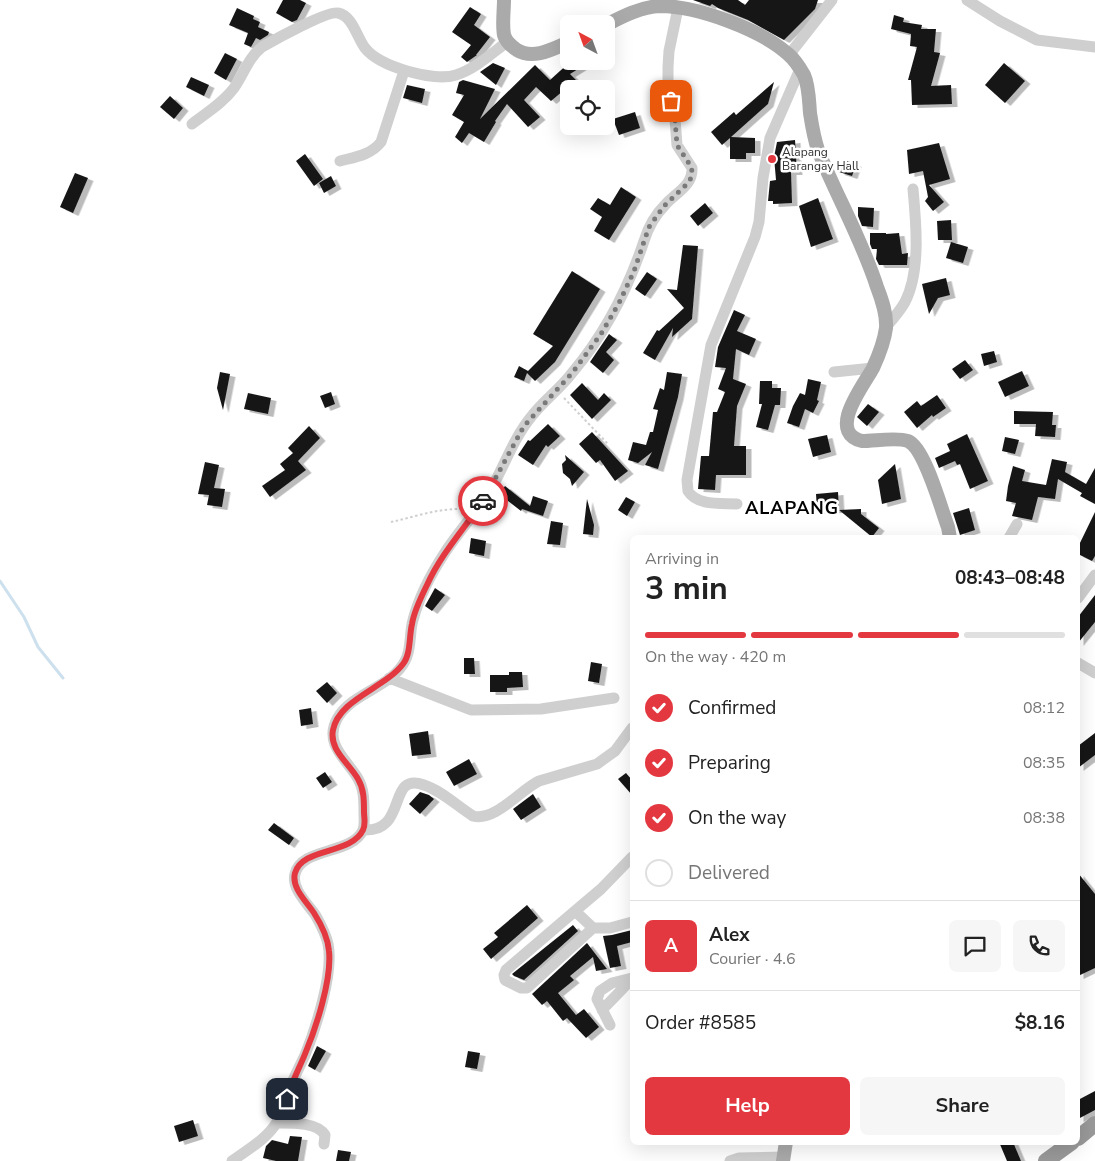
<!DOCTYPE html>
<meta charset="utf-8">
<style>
body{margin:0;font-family:"Nunito Sans",sans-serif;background:#f6f6f6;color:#222;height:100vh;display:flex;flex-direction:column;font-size:19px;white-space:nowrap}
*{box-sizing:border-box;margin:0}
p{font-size:16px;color:#767676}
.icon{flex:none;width:28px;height:28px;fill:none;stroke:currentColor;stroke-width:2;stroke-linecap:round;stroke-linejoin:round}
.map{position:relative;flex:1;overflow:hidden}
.sheet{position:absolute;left:630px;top:535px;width:450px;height:610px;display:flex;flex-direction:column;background:#fff;border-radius:8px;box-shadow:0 5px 20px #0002}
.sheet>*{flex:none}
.needle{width:32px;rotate:319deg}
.fabs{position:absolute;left:560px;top:15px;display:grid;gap:10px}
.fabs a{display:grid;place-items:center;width:55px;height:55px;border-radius:8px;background:#fff;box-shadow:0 5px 20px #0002;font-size:25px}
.pin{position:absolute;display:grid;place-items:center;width:42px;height:42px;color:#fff;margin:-21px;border-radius:10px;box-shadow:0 2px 8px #0006}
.courier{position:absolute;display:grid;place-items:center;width:50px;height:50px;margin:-25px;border:4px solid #e43840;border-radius:50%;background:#fff;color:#222;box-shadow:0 1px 6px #0007}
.headline em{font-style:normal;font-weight:700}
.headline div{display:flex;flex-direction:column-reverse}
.headline{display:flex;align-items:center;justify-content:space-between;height:85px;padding:0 15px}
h1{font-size:32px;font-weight:700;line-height:38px}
.bar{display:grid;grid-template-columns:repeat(4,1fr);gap:8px 5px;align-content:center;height:60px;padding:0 15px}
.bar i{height:6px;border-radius:4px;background:#e0e0e0}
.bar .current{background:#e43840}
.bar p{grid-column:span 4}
.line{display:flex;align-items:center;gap:12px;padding:0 15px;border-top:1px solid #e0e0e0}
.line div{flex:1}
.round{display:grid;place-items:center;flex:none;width:52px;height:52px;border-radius:8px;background:#f6f6f6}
ol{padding:0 15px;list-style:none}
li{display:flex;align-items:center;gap:15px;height:55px}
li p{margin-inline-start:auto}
li .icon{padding:5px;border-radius:50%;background:#e43840;color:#fff;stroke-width:4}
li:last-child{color:#767676}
li i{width:28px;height:28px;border:2px solid #e0e0e0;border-radius:50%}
.cta{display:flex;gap:10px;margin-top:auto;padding:10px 15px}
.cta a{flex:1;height:58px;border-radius:8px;background:#e43840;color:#fff;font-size:20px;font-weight:700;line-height:58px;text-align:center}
.cta a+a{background:#f6f6f6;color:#222}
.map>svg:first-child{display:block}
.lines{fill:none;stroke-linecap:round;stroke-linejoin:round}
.stream{stroke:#cde0ed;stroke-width:3}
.building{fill:#191919;filter:url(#shadow)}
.path{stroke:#cfcfcf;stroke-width:2;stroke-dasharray:2.5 2.5;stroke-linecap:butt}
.minor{stroke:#cfcfcf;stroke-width:11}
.major{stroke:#aaa;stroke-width:14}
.highway{stroke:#999;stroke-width:16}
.done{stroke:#7a7a7a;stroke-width:5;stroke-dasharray:0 9}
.route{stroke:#e43840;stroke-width:6}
.poi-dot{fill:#e43840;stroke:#fff;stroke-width:2}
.labels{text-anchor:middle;stroke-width:5;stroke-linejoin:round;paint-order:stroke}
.poi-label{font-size:12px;fill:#323232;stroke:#fff;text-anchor:start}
.district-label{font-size:18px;font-weight:bold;letter-spacing:1px;fill:#000;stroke:#fff}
</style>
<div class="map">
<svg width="1095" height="1161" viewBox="0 0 1095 1161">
<defs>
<filter id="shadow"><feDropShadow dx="5.5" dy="3" stdDeviation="0" flood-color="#0004"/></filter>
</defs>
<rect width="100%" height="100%" fill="#fff"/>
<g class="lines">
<path class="stream" d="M 0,581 L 24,617 L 38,647 L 63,678"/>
</g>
<path class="building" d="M 283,0 L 300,0 L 306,3 L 297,20 L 292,22 L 276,13 Z
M 693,0 L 738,0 L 745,5 L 749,0 L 818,0 L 815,9 L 784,40 L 748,20 L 718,8 L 712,4 L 710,6 Z
M 470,7 L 481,14 L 474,25 L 490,37 L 476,55 L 477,55 L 467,62 L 461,57 L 471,45 L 452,32 Z
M 237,8 L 254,16 L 253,19 L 260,22 L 258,27 L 269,32 L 268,35 L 260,40 L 256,38 L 251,47 L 244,44 L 248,33 L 229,25 Z
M 894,15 L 904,18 L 903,22 L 922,25 L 921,29 L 936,29 L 934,52 L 940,53 L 931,86 L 951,85 L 952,104 L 912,105 L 911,80 L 908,80 L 917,47 L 910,46 L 911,34 L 891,29 Z
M 225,53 L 237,59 L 226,80 L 214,73 Z
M 571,61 L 591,61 L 570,74 L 576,80 L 551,101 L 536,87 L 524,100 L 540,117 L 528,127 L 507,104 L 495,121 L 496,122 L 484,142 L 469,133 L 462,143 L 455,137 L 464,122 L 452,115 L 464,95 L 456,93 L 459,82 L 463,80 L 495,89 L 480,119 L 535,65 L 550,80 Z
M 493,63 L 505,68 L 496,85 L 480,72 Z
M 1004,63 L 1025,81 L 1005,103 L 985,85 Z
M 191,77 L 209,85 L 204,96 L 186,87 Z
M 774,82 L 768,104 L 731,137 L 755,138 L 755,153 L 746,153 L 746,159 L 730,159 L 730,138 L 722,145 L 711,132 L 734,112 L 736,115 Z
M 407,85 L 425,89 L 422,103 L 403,98 Z
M 170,96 L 183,108 L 174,119 L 160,107 Z
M 635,112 L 640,128 L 619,135 L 613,119 Z
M 795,140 L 797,172 L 791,172 L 792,203 L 773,204 L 773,201 L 768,201 L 770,181 L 776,180 L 774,157 L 777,142 Z
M 939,143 L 950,179 L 929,185 L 944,202 L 933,211 L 925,201 L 928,197 L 923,171 L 909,174 L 907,150 Z
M 305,154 L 323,179 L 314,186 L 296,161 Z
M 844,160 L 856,164 L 852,176 L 839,172 Z
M 75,173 L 88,178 L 73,213 L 60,207 Z
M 331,176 L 336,186 L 324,193 L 319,183 Z
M 621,187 L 636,197 L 609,240 L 594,231 L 602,217 L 590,209 L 598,198 L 610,205 Z
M 818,198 L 833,239 L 811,247 L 799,206 Z
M 705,203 L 713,213 L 698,226 L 690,216 Z
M 858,207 L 874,208 L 873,227 L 862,226 L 858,216 Z
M 951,220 L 952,240 L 938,240 L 937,221 Z
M 870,233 L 886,233 L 886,234 L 899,233 L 902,254 L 908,253 L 907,265 L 879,265 L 876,259 L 877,249 L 872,249 L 870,244 Z
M 951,242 L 968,247 L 963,263 L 946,258 Z
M 683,245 L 698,246 L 692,319 L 672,337 L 673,328 L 655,360 L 643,353 L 657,330 L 659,331 L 684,308 L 667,289 L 677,290 Z
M 572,271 L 600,289 L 555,362 L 535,381 L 527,373 L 524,381 L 514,377 L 519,366 L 528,371 L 553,346 L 533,334 Z
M 647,272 L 657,279 L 645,296 L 635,289 Z
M 946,278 L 950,295 L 938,298 L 929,314 L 922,284 Z
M 734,310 L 745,315 L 737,331 L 756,339 L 749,355 L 736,349 L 733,379 L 746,384 L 737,406 L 734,446 L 746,446 L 746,475 L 716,475 L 715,490 L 698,489 L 701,456 L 709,456 L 713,412 L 717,412 L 725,392 L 718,389 L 726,368 L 715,367 L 718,347 Z
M 609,334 L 617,340 L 606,352 L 614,360 L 603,373 L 590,362 Z
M 994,351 L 997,362 L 984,366 L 981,354 Z
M 965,360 L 973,370 L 960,379 L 952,369 Z
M 1022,371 L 1029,386 L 1005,397 L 998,382 Z
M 220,372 L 230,374 L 223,410 L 217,388 Z
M 667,372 L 682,374 L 678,397 L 658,469 L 645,465 L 652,452 L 638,463 L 628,460 L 633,442 L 646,445 L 650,432 L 653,432 L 658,410 L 653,409 L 660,388 L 664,390 Z
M 808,379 L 821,382 L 817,400 L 819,401 L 813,413 L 805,409 L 799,427 L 787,423 L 793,406 L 800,393 L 805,395 Z
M 760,381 L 772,381 L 772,388 L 781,388 L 780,405 L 775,405 L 768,430 L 756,427 L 762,404 L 759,404 Z
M 582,383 L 598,400 L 604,393 L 611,400 L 592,419 L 570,395 Z
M 331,392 L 335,404 L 325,408 L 320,396 Z
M 248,393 L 271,398 L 268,414 L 244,409 Z
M 937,395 L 946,408 L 933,417 L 932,415 L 917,428 L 904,412 L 917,401 L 921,406 Z
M 868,404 L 879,412 L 867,426 L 857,417 Z
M 1014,411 L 1053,412 L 1052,425 L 1056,425 L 1055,437 L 1035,436 L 1036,424 L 1014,424 Z
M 548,424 L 560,436 L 548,447 L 546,445 L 533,465 L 518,455 L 528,440 L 530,441 Z
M 309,426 L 320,438 L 298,461 L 306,470 L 270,497 L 262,486 L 285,470 L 280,464 L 293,453 L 288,448 Z
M 592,432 L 628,471 L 615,481 L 600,460 L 596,463 L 579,444 Z
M 967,434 L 988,481 L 970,489 L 960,464 L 957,465 L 955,461 L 939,468 L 935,458 L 950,451 L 947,444 Z
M 827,435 L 831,452 L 813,457 L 808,439 Z
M 1005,437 L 1019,440 L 1015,454 L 1002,451 Z
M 565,455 L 584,472 L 572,486 L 570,479 L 563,473 L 562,464 L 566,460 Z
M 1052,459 L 1067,462 L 1065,472 L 1086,484 L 1095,468 L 1095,504 L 1080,496 L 1082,493 L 1058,479 L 1055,499 L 1038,497 L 1032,520 L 1012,516 L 1016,503 L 1006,501 L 1008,486 L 1013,466 L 1025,470 L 1022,481 L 1046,485 Z
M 205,462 L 219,465 L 214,488 L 225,489 L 222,507 L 207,505 L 209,495 L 198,494 Z
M 895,464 L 901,499 L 882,504 L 878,480 Z
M 505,486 L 530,506 L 533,496 L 548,501 L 543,516 L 522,509 L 521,511 L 499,494 Z
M 838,492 L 839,510 L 817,511 L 816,494 Z
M 626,497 L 635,502 L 627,516 L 618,510 Z
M 587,499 L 594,525 L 593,535 L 583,534 Z
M 969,508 L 975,530 L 960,535 L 953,513 Z
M 861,509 L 861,514 L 879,528 L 872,537 L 839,510 Z
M 1095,512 L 1095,556 L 1092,561 L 1078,554 L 1078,547 Z
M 551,521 L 563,523 L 560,545 L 547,544 Z
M 471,538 L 486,541 L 484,556 L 469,553 Z
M 435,588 L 445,595 L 432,611 L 425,606 Z
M 1095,595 L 1095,622 L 1078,643 L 1078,617 Z
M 464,658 L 474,658 L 475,674 L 464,674 Z
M 591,662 L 602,664 L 599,683 L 588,681 Z
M 509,672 L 522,672 L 523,687 L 507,688 L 507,692 L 490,692 L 490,675 L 509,675 Z
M 327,682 L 337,693 L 327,703 L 316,691 Z
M 311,708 L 313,724 L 301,726 L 299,710 Z
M 428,731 L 431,754 L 412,756 L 409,734 Z
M 1095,733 L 1095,755 L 1078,768 L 1078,746 Z
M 469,759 L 477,774 L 454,786 L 446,772 Z
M 325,772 L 332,782 L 323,788 L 316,778 Z
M 626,773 L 632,780 L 632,795 L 618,779 Z
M 420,792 L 429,795 L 434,799 L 420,814 L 409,804 Z
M 533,794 L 541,807 L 521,820 L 513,809 Z
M 274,823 L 294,838 L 289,845 L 268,830 Z
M 1078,873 L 1095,894 L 1095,968 L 1078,976 Z
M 527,905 L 538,918 L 491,959 L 483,949 L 498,937 L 494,933 Z
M 573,925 L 578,931 L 524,980 L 514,976 L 512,974 Z
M 632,930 L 632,942 L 617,946 L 621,966 L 610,968 L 603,936 L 612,935 Z
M 587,943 L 607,969 L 596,971 L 593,957 L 570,976 L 574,980 L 558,993 L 576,1015 L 584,1009 L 599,1027 L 586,1038 L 567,1018 L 563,1021 L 547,1001 L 542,1005 L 532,994 Z
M 317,1046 L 326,1051 L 315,1070 L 308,1066 Z
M 468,1051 L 480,1053 L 477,1069 L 465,1067 Z
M 1095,1091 L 1095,1110 L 1078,1119 L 1078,1100 Z
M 193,1120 L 198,1136 L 179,1142 L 174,1126 Z
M 290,1136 L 302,1137 L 298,1161 L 276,1161 L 263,1158 L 266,1146 L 272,1140 L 288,1144 Z
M 999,1142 L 1013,1142 L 1021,1161 L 1007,1161 Z
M 338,1150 L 351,1152 L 349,1161 L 336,1161 Z"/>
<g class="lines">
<path class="path" d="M 564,398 L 608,444
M 391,522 C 414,517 439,508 463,509"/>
<path class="minor" d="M 967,0 L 1000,21 L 1037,40 L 1095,47
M 789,55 L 832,0
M 192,124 C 206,113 223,103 234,88 C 244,74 248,58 262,47 C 274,40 328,10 338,13 C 353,16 357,38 365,48 C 380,67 434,82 456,75 C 475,69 491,54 507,42
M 340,161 C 355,157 371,155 381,142 L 404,71
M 886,327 C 893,319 900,311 905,302 C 921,271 916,222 913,189
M 834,372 L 873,368
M 737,504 C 721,503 697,506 688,491 L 687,480 L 711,345 L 755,237 L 759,222 L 763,178 L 770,138 L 800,69
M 1009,538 L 1017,524
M 1078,598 L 1095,575
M 1078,663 L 1095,673
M 389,678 L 471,710 L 541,709 L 614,698
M 363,830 C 409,833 386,771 424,785 C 442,791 457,806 473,816 C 495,822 520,790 539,781 L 597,764 L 615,751 L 632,728
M 632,857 L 601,889 L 575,911 L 593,928 L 610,928 L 632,922
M 575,911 L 506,970 L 504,975 L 505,980 L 521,988 L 527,988 L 593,928
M 602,1010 L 632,979
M 610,1025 L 597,999 L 600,991 L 612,983 L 632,978
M 277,1123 C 291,1123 317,1122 325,1135 L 324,1144
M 232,1161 C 247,1150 267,1139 277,1122 C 284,1112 286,1099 290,1088 C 294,1077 300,1066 305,1055 C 316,1028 334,972 328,944 C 326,934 321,925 316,916 C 309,905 291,889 295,874 C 301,847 352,855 363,830 C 365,824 364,818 364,812 C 364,800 364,788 357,777 C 345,758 324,743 337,719 C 352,692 391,688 405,661 C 412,649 409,633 413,620 C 419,597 431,574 444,554 C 458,532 476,513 490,491 C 504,467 513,439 531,417 C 543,401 560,389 572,373 C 605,334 628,289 644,241 C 648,228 655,215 665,205 C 675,193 693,186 692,168 L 677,145 L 675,119 L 668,83 L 668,67 L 669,51 L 678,8
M 730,1161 L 739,1158 L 784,1157"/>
<path class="major" d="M 504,0 C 504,11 502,24 504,35 C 506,42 511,46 517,50 C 533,60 553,49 569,42
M 606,25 C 623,16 641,7 660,6 C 697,6 760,29 788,54 C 794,59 800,68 804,75 C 809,86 809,101 810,113 C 812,126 814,138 818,150 C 837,197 862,240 877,287 C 882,300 887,314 886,328 C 884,343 879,355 873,368 C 864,385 826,432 862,441 C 875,441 897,437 908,441 C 925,448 941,509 948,527 L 950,538
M 783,1161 L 786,1142"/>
<path class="highway" d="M 1078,1138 L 1095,1124
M 1046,1161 L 1072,1142"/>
</g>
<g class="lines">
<path class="done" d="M 483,501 L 524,426 L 573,372 L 601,334 L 619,303 L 634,271 L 649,227 L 664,206 L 687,184 L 691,178 L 692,168 L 677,145 L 675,119 L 671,101"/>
<path class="route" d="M 287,1099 C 291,1083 299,1069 305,1054 C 316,1028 332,979 329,951 C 328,938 321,924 314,913 C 307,902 291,888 295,873 C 302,847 351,855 363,830 C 366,824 364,818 364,812 C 364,800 364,789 358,779 C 349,763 329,750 333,730 C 339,699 385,688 403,664 C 411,654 409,636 412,624 C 414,611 421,597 427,585 C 441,554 464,529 483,501"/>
</g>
<circle class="poi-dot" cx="772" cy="159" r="5"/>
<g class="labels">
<g class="poi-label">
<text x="782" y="156">Alapang<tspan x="782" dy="14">Barangay Hall</tspan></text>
</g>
<g class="district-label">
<text x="792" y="514">ALAPANG</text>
</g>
</g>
</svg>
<div class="fabs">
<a><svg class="needle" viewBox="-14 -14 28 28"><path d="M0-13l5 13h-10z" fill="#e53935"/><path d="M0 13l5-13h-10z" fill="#767676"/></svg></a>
<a><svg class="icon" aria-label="locate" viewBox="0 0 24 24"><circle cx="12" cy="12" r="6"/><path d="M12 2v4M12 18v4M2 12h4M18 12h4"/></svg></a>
</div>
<div class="pin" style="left:671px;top:101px;background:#ea580c"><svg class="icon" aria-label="bag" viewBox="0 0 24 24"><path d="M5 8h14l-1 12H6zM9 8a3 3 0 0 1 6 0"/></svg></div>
<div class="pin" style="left:287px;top:1099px;background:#1f2937"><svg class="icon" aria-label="home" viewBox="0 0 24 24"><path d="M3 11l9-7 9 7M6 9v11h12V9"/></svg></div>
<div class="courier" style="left:483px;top:501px"><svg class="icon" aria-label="car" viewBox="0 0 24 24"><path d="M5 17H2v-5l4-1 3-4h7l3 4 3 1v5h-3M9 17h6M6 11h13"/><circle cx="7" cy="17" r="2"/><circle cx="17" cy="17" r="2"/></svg></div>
<section class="sheet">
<div class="headline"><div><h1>3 min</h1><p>Arriving in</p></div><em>08:43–08:48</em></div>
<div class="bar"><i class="current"></i><i class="current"></i><i class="current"></i><i></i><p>On the way · 420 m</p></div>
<ol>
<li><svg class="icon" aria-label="check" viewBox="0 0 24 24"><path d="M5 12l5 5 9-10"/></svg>Confirmed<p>08:12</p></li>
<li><svg class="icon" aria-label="check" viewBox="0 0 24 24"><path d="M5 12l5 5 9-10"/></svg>Preparing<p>08:35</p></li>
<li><svg class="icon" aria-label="check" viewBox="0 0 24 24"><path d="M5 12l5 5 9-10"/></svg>On the way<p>08:38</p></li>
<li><i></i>Delivered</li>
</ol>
<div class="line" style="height:90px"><b class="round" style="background:#e43840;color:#fff">A</b><div><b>Alex</b><p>Courier · 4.6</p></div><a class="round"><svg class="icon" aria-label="chat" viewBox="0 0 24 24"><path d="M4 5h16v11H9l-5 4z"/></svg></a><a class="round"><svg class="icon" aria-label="phone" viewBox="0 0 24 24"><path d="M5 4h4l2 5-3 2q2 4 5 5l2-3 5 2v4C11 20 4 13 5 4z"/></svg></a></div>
<div class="line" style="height:65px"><div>Order #8585</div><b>$8.16</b></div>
<div class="cta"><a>Help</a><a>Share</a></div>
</section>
</div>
